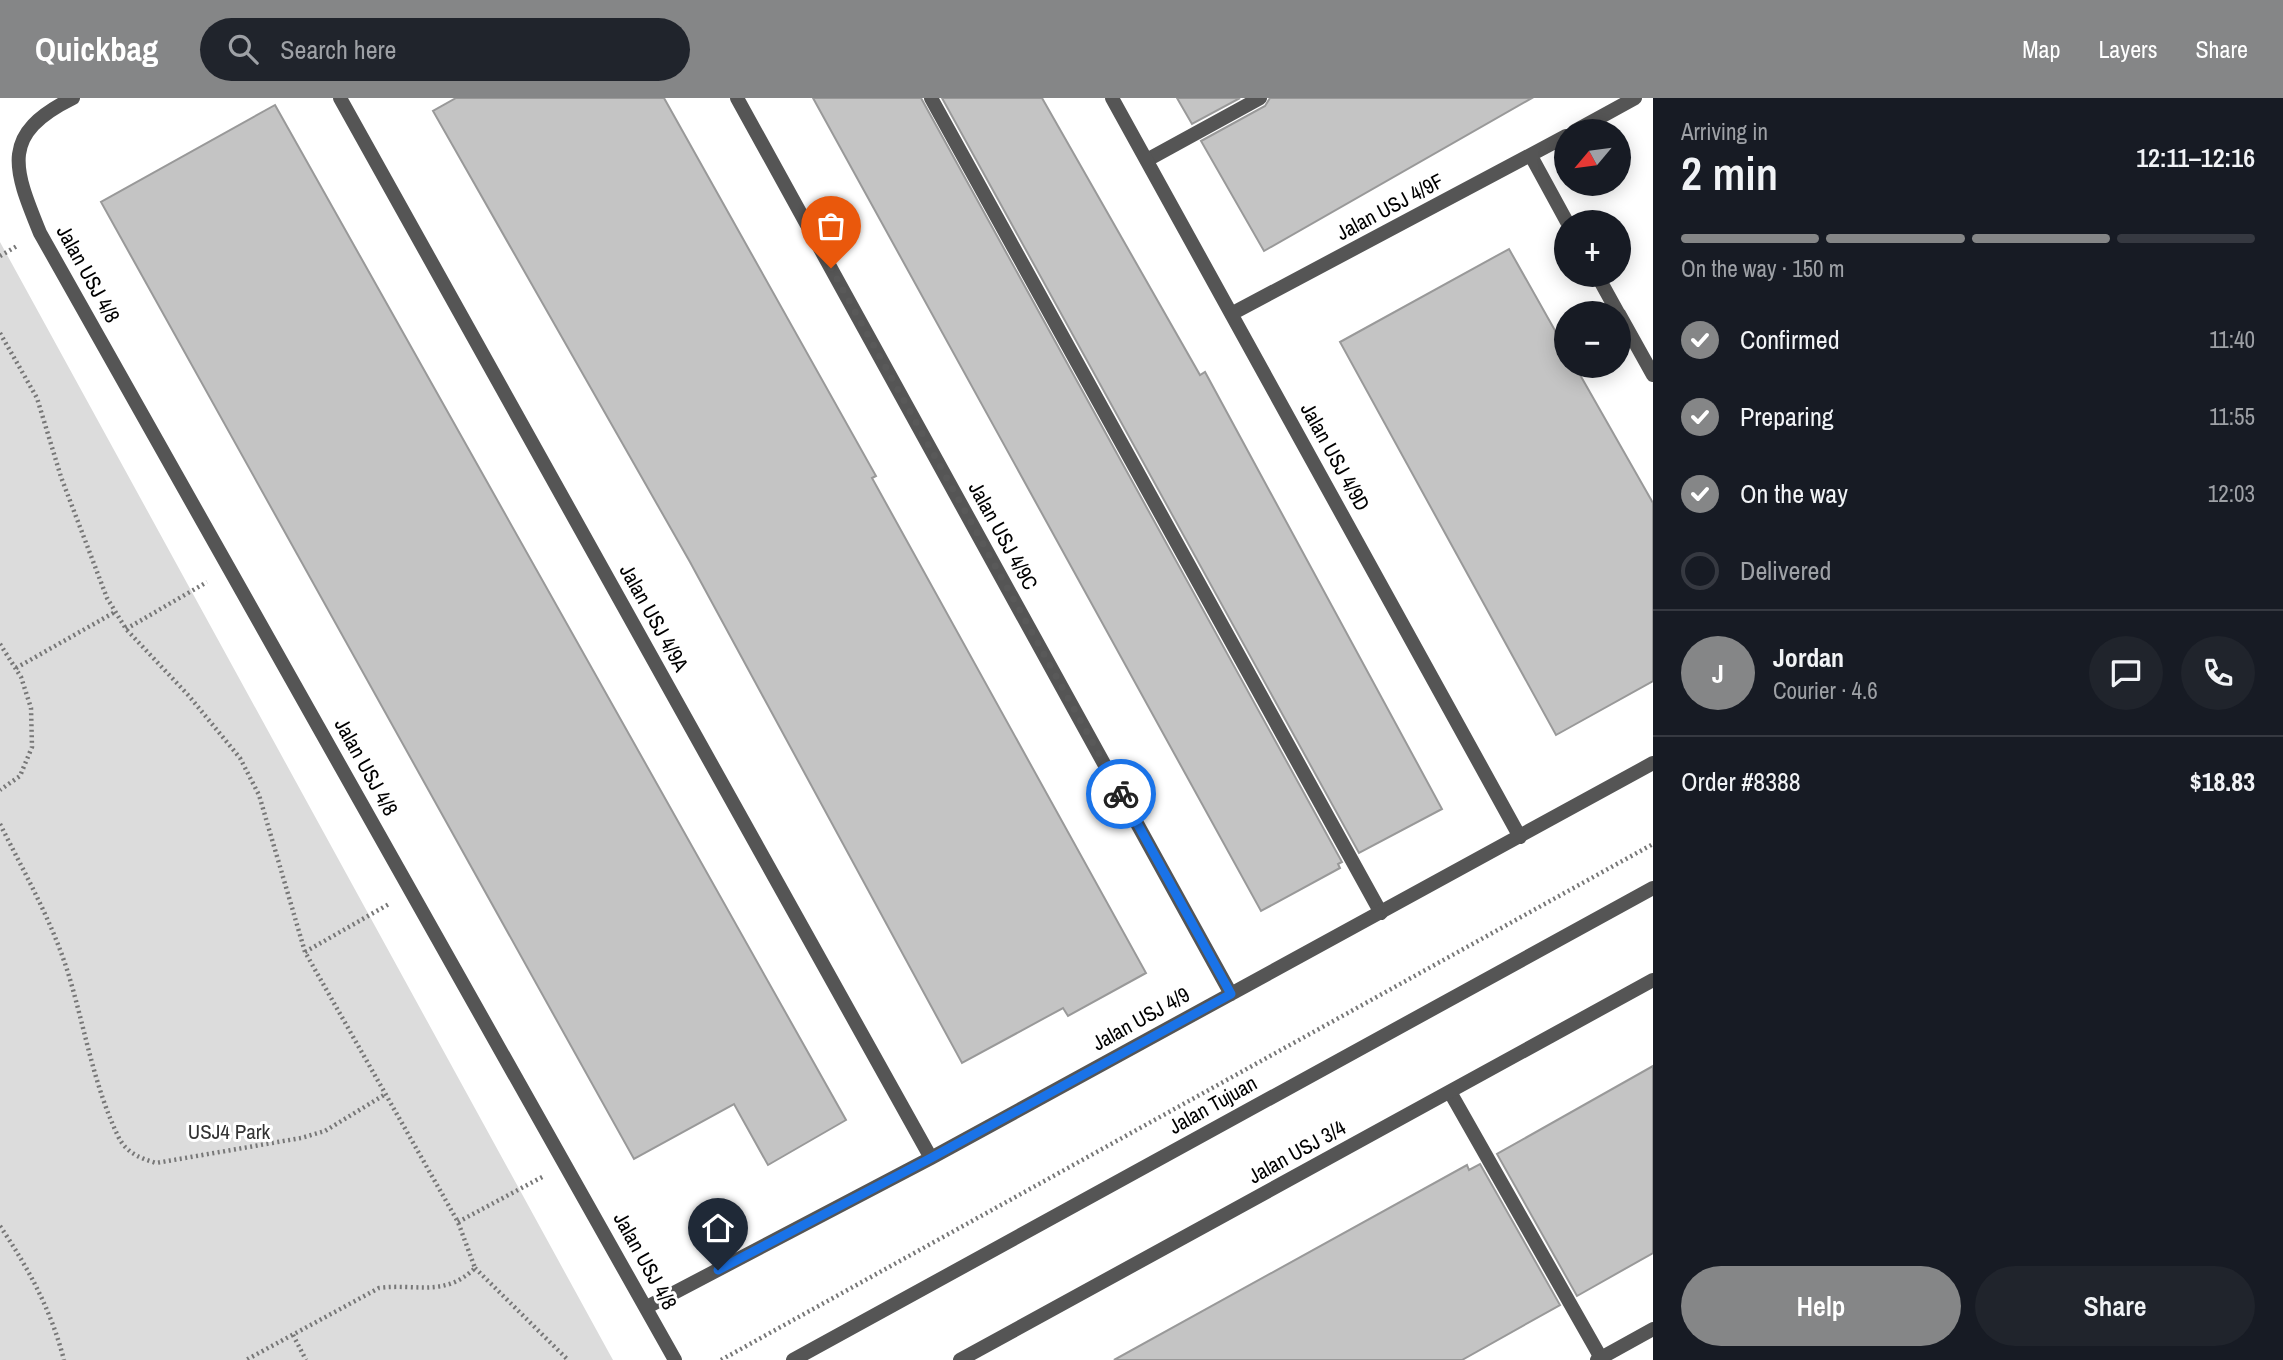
<!DOCTYPE html>
<meta charset="utf-8">
<style>
body{margin:0;font-family:"Archivo Narrow",sans-serif;background:#20242c;color:#f1f3f6;height:100vh;display:flex;flex-direction:column;font-size:26px;white-space:nowrap}
*{box-sizing:border-box;margin:0}
p{font-size:23px;color:#9ea1a6}
.icon{flex:none;width:38px;height:38px;fill:none;stroke:currentColor;stroke-width:2;stroke-linecap:round;stroke-linejoin:round}
.map{position:relative;flex:1;overflow:hidden}
.details{display:flex;flex-direction:column;background:#171b24;width:630px}
.details>*{flex:none}
.needle{width:46px;rotate:241deg}
.tools{position:absolute;left:1554px;top:21px;display:grid;gap:14px}
.tools a{display:grid;place-items:center;width:77px;height:77px;border-radius:50%;background:#171b24;box-shadow:0 4px 18px #0003;font-size:35px}
.pin{position:absolute;display:grid;place-items:center;width:60px;height:60px;color:#fff;margin:-72px -30px;border-radius:50% 50% 50% 0;rotate:-45deg;box-shadow:0 0 7px #0007}
.pin .icon{rotate:45deg}
.courier{position:absolute;display:grid;place-items:center;width:70px;height:70px;margin:-35px;border:5px solid #1a73e8;border-radius:50%;background:#fff;color:#222;box-shadow:0 2px 9px #0007}
.head em{font-style:normal;font-weight:600}
.head div{display:flex;flex-direction:column-reverse}
.head{display:flex;align-items:center;justify-content:space-between;height:119px;padding:0 28px}
h1{font-size:46px;font-weight:600;line-height:52px}
.bar{display:grid;grid-template-columns:repeat(4,1fr);gap:10px 7px;align-content:center;height:84px;padding:0 28px}
.bar i{height:9px;border-radius:5px;background:#363941}
.bar .on{background:#858687}
.bar p{grid-column:span 4}
.line{display:flex;align-items:center;gap:18px;padding:0 28px;border-top:2px solid #363941}
.line div{flex:1}
.round{display:grid;place-items:center;flex:none;width:74px;height:74px;border-radius:37px;background:#20242c}
ol{padding:0 28px;list-style:none}
li{display:flex;align-items:center;gap:21px;height:77px}
li p{margin-inline-start:auto}
li .icon{padding:7px;border-radius:50%;background:#858687;color:#fff;stroke-width:4}
li:last-child{color:#9ea1a6}
li i{width:38px;height:38px;border:4px solid #363941;border-radius:50%}
.cta{display:flex;gap:14px;margin-top:auto;padding:14px 28px}
.cta a{flex:1;height:80px;border-radius:42px;background:#858687;color:#fff;font-size:28px;font-weight:600;line-height:80px;text-align:center}
.cta a+a{background:#20242c;color:#f1f3f6}
header{display:flex;align-items:center;gap:42px;box-sizing:border-box;height:98px;padding:0 35px;background:#858687;color:#fff}
header strong{font-size:33px}
nav{display:flex;gap:38px;margin-inline-start:auto;font-size:24px}
.search{width:490px;height:63px;background:#20242c;display:flex;align-items:center;gap:18px;box-sizing:border-box;padding:0 24px;border-radius:38px;color:#9ea1a6;font-size:26px}
main{display:flex;flex:1;min-height:0}
.map>svg:first-child{display:block}
.green{fill:#dcdcdc}
.building{fill:#c4c4c4;stroke:#999;stroke-width:2}
.lines{fill:none;stroke-linecap:round;stroke-linejoin:round}
.path{stroke:#777;stroke-width:4.5;stroke-dasharray:2 3.5;stroke-linecap:butt}
.service{stroke:#555;stroke-width:14}
.minor{stroke:#555;stroke-width:14}
.tertiary{stroke:#555;stroke-width:14}
.done{stroke:#595959;stroke-width:7;stroke-dasharray:0 12.6}
.route{stroke:#1a73e8;stroke-width:9}
.labels{text-anchor:middle;stroke-width:6;stroke-linejoin:round;paint-order:stroke}
.street-label{font-size:21px;fill:#000;stroke:#fff}
.park-label{font-size:21px;fill:#333;stroke:#fff}
</style>
<header>
<strong>Quickbag</strong>
<div class="search"><svg class="icon" aria-label="search" viewBox="0 0 24 24"><circle cx="10" cy="10" r="6"/><path d="M15 15l6 6"/></svg>Search here</div>
<nav><a>Map</a><a>Layers</a><a>Share</a></nav>
</header>
<main>
<div class="map">
<svg width="1653" height="1262" viewBox="0 0 1653 1262">
<rect width="100%" height="100%" fill="#fff"/>
<path class="green" d="M 0,144 L 608,1253 L 613,1262 L 0,1262 Z"/>
<path class="building" d="M 456,0 L 664,0 L 876,378 L 872,380 L 1146,875 L 1068,918 L 1063,910 L 962,965 L 690,464 L 433,13 Z
M 813,0 L 921,0 L 1342,764 L 1338,766 L 1340,770 L 1261,813 Z
M 942,0 L 1042,0 L 1200,277 L 1205,274 L 1442,711 L 1359,755 Z
M 1177,0 L 1240,0 L 1192,26 Z
M 1270,0 L 1532,0 L 1264,153 L 1201,43 L 1265,8 Z
M 275,7 L 846,1022 L 768,1067 L 734,1006 L 634,1061 L 101,104 Z
M 1509,151 L 1566,252 L 1566,268 L 1575,268 L 1653,405 L 1653,583 L 1556,637 L 1340,244 Z
M 1653,968 L 1653,1155 L 1577,1198 L 1497,1056 Z
M 1480,1066 L 1560,1207 L 1462,1262 L 1114,1262 L 1467,1067 L 1469,1072 Z"/>
<g class="lines">
<path class="path" d="M 0,158 L 17,148
M 0,235 L 37,300 L 61,379 L 107,500 L 126,531 L 189,598 L 240,660 L 259,697 L 305,854 L 458,1124 L 475,1170 C 444,1200 416,1185 379,1190 L 246,1262
M 126,531 L 207,484
M 0,546 L 21,579 L 31,610 L 32,649 L 20,678 L 0,692
M 16,570 L 115,514
M 0,726 C 25,776 53,825 69,878 C 85,931 94,988 118,1038 C 126,1055 140,1060 156,1065 L 301,1040 L 325,1033 L 384,997
M 305,854 L 389,806
M 458,1124 L 544,1078
M 0,1128 C 29,1171 51,1212 64,1262
M 475,1170 L 568,1262
M 293,1237 L 306,1262
M 721,1262 L 1653,746"/>
<path class="service" d="M 931,0 L 1381,815
M 1147,62 L 1260,0
M 1450,994 L 1601,1260"/>
<path class="minor" d="M 73,0 C 0,36 13,69 40,135 L 675,1262
M 340,0 L 931,1060
M 737,0 L 1231,896
M 1112,0 L 1520,739
M 1575,33 L 1635,0
M 1531,58 L 1567,124
M 1597,177 L 1618,215
M 1233,215 L 1566,38
M 1619,216 L 1653,277
M 647,1209 L 931,1060 L 1653,665
M 960,1262 L 1653,882
M 1597,1262 L 1653,1231"/>
<path class="tertiary" d="M 793,1262 L 1653,790"/>
</g>
<g class="lines">
<path class="done" d="M 831,170 L 1121,696"/>
<path class="route" d="M 718,1172 L 931,1060 L 1231,896 L 1121,696"/>
</g>
<g class="labels">
<g class="street-label">
<text transform="translate(1390 109) rotate(-28)" y="7">Jalan USJ 4/9F</text>
<text transform="translate(88 176) rotate(61)" y="7">Jalan USJ 4/8</text>
<text transform="translate(1335 359) rotate(61)" y="7">Jalan USJ 4/9D</text>
<text transform="translate(1003 438) rotate(61)" y="7">Jalan USJ 4/9C</text>
<text transform="translate(654 520) rotate(61)" y="7">Jalan USJ 4/9A</text>
<text transform="translate(366 669) rotate(61)" y="7">Jalan USJ 4/8</text>
<text transform="translate(1141 921) rotate(-29)" y="7">Jalan USJ 4/9</text>
<text transform="translate(1213 1007) rotate(-29)" y="7">Jalan Tujuan</text>
<text transform="translate(1297 1054) rotate(-29)" y="7">Jalan USJ 3/4</text>
<text transform="translate(645 1163) rotate(61)" y="7">Jalan USJ 4/8</text>
</g>
<g class="park-label">
<text x="229" y="1041">USJ4 Park</text>
</g>
</g>
</svg>
<div class="tools">
<a><svg class="needle" viewBox="-14 -14 28 28"><path d="M0-13l5 13h-10z" fill="#e53935"/><path d="M0 13l5-13h-10z" fill="#9ea1a6"/></svg></a>
<a>+</a>
<a>−</a>
</div>
<div class="pin" style="left:831px;top:170px;background:#ea580c"><svg class="icon" aria-label="bag" viewBox="0 0 24 24"><path d="M5 8h14l-1 12H6zM9 8a3 3 0 0 1 6 0"/></svg></div>
<div class="pin" style="left:718px;top:1172px;background:#1f2937"><svg class="icon" aria-label="home" viewBox="0 0 24 24"><path d="M3 11l9-7 9 7M6 9v11h12V9"/></svg></div>
<div class="courier" style="left:1121px;top:696px"><svg class="icon" aria-label="bike" viewBox="0 0 24 24"><circle cx="6" cy="16" r="4"/><circle cx="18" cy="16" r="4"/><path d="M6 16l4-8h5l3 8M10 8l3 8H6M13 5h3"/></svg></div>
</div>
<section class="details">
<div class="head"><div><h1>2 min</h1><p>Arriving in</p></div><em>12:11–12:16</em></div>
<div class="bar"><i class="on"></i><i class="on"></i><i class="on"></i><i></i><p>On the way · 150 m</p></div>
<ol>
<li><svg class="icon" aria-label="check" viewBox="0 0 24 24"><path d="M5 12l5 5 9-10"/></svg>Confirmed<p>11:40</p></li>
<li><svg class="icon" aria-label="check" viewBox="0 0 24 24"><path d="M5 12l5 5 9-10"/></svg>Preparing<p>11:55</p></li>
<li><svg class="icon" aria-label="check" viewBox="0 0 24 24"><path d="M5 12l5 5 9-10"/></svg>On the way<p>12:03</p></li>
<li><i></i>Delivered</li>
</ol>
<div class="line" style="height:126px"><b class="round" style="background:#858687;color:#fff">J</b><div><b>Jordan</b><p>Courier · 4.6</p></div><a class="round"><svg class="icon" aria-label="chat" viewBox="0 0 24 24"><path d="M4 5h16v11H9l-5 4z"/></svg></a><a class="round"><svg class="icon" aria-label="phone" viewBox="0 0 24 24"><path d="M5 4h4l2 5-3 2q2 4 5 5l2-3 5 2v4C11 20 4 13 5 4z"/></svg></a></div>
<div class="line" style="height:91px"><div>Order #8388</div><b>$18.83</b></div>
<div class="cta"><a>Help</a><a>Share</a></div>
</section>
</main>
